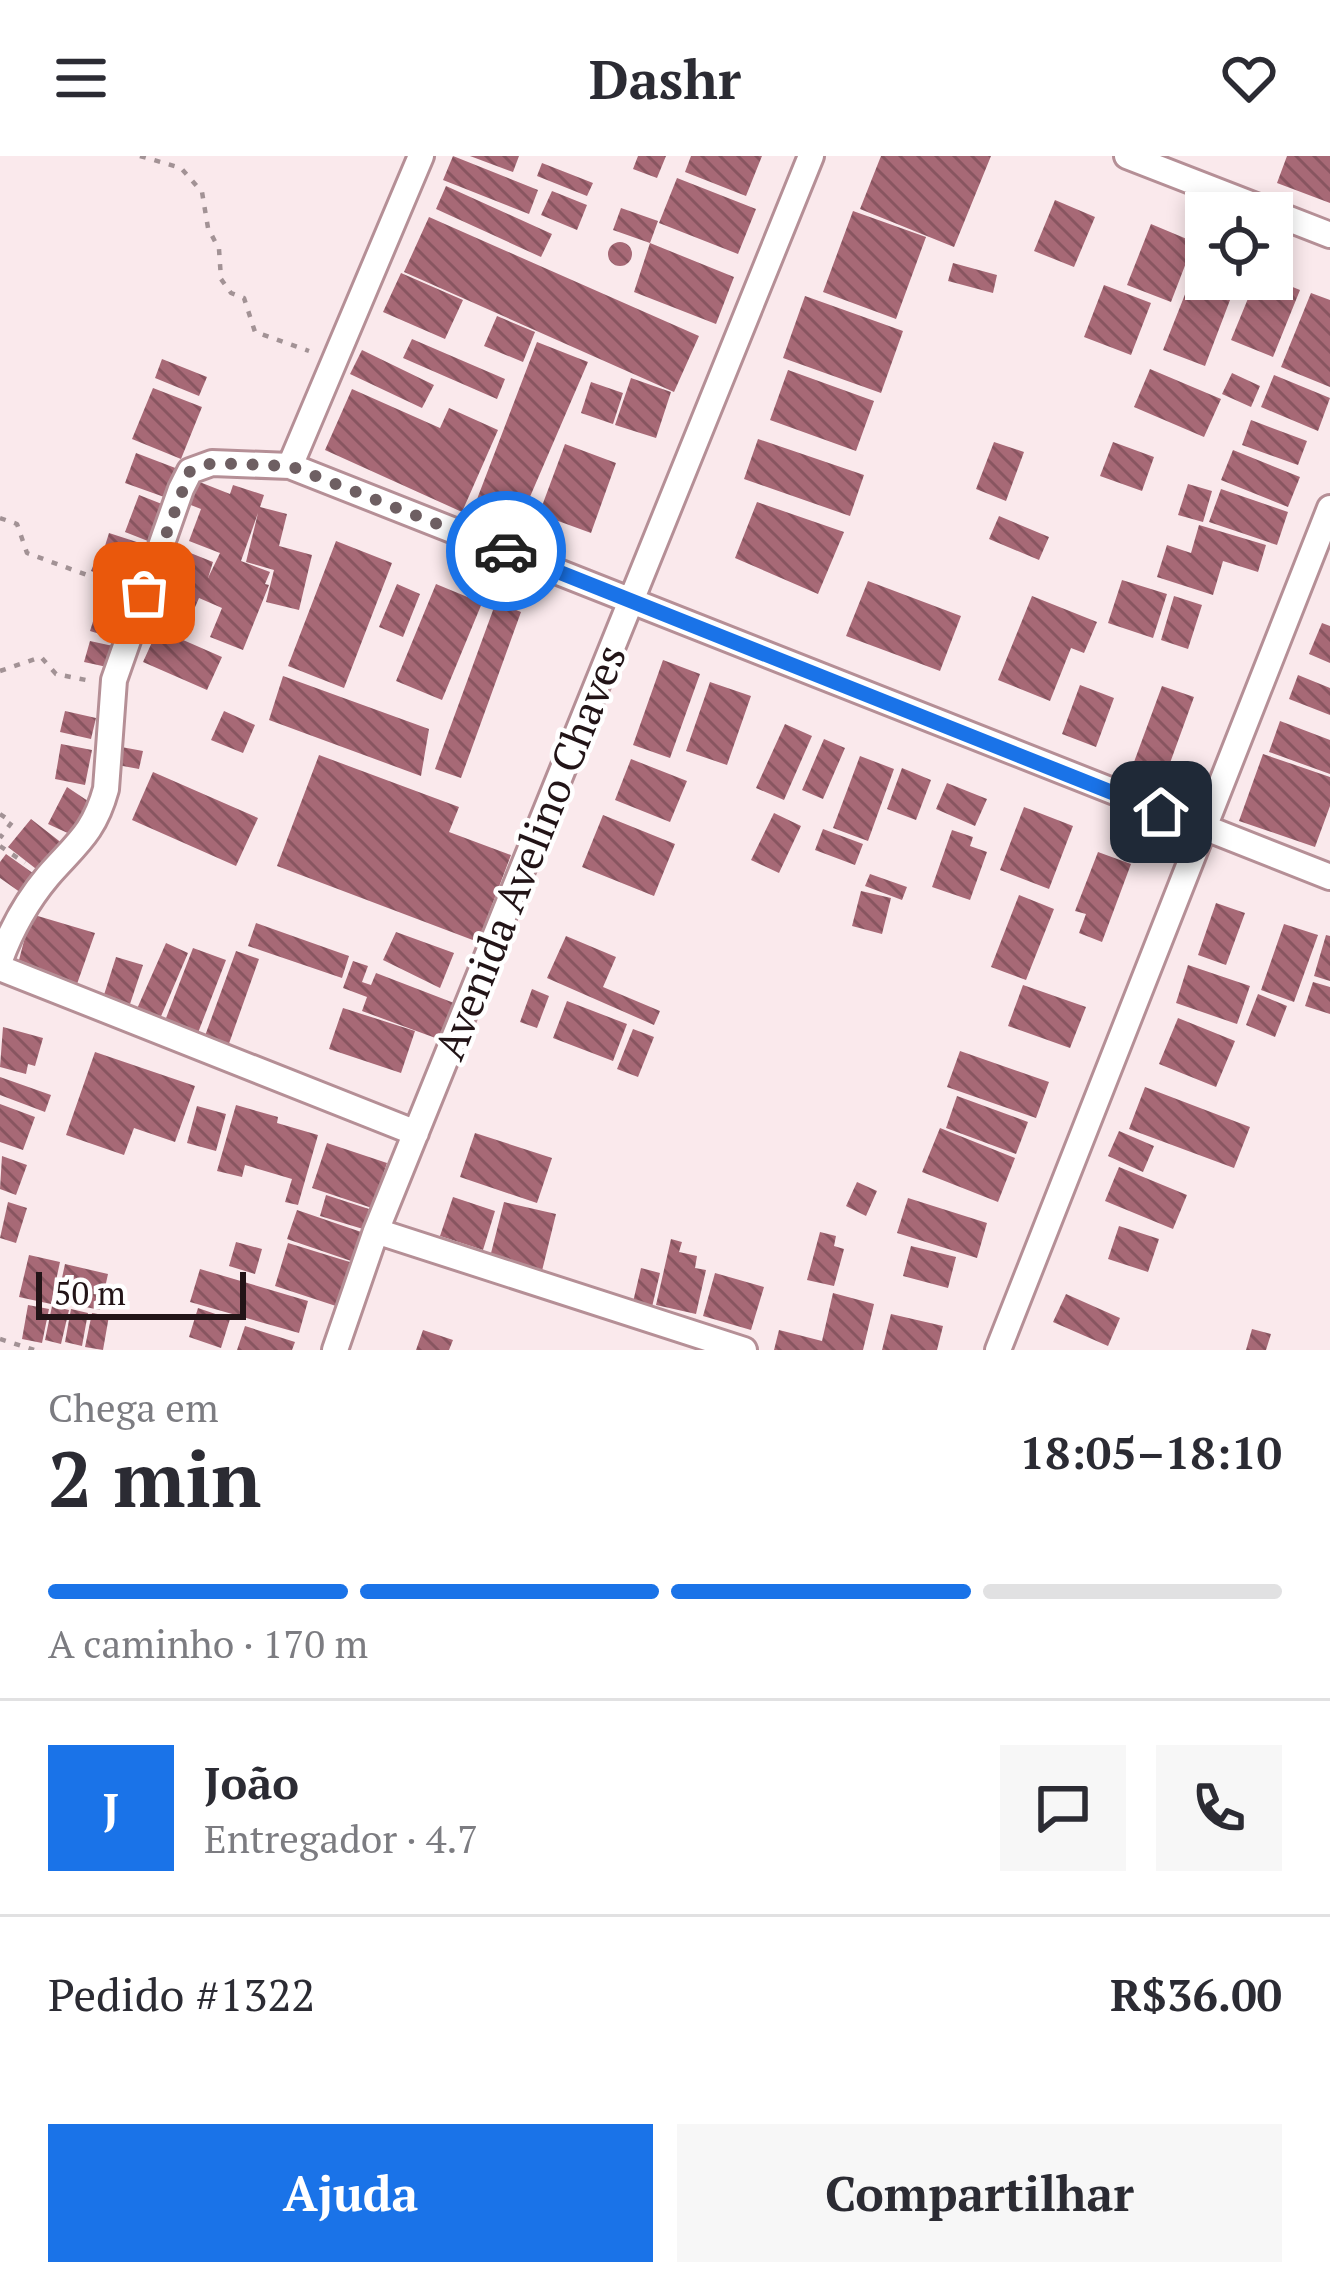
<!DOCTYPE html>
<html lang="pt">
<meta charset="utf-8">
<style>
body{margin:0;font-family:"PT Serif",serif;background:#f7f7f7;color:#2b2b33;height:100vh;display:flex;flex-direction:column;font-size:45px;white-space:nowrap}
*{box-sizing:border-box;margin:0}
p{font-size:39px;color:#7c7c81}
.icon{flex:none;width:66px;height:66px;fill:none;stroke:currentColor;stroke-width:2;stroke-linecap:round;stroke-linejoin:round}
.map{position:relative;height:1194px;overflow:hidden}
.details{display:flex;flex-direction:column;background:#fff;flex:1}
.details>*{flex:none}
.buttons{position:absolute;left:1185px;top:36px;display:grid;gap:24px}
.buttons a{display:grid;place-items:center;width:108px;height:108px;border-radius:0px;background:#fff;box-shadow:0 6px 18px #0003;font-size:60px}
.scale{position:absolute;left:36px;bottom:30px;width:210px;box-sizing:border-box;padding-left:12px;border:6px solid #221417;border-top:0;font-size:33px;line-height:42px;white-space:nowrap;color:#221417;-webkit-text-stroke:9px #fff;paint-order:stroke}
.pin{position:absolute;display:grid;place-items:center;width:102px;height:102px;color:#fff;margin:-51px;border-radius:24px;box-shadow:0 6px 18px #0006}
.courier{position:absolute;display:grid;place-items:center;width:120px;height:120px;margin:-60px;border:9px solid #1a73e8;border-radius:50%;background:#fff;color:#222;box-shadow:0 3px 15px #0007}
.overview em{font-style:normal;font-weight:700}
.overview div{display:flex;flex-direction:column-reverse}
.overview{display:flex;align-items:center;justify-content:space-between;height:204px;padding:0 48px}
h1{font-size:78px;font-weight:700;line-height:90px}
.bar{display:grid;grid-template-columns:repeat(4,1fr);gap:18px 12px;align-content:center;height:144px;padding:0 48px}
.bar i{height:15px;border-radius:9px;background:#e1e1e2}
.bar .on{background:#1a73e8}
.bar p{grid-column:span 4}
.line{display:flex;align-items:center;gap:30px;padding:0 48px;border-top:3px solid #e1e1e2}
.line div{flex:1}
.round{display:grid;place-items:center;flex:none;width:126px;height:126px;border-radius:0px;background:#f7f7f7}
.cta{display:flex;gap:24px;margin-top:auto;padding:24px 48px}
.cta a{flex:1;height:138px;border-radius:0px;background:#1a73e8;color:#fff;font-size:48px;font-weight:700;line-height:138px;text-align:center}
.cta a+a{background:#f7f7f7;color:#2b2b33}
header{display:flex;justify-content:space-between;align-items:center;height:156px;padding:0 48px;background:#fff;font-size:54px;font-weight:700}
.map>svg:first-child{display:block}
.building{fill:url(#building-back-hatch)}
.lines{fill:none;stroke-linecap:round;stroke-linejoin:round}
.minor-casing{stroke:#b58f96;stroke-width:30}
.path{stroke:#a29295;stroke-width:4.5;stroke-dasharray:6 9;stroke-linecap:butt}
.minor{stroke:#fff;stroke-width:24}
.done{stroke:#6e5f62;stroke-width:12;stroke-dasharray:0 21.6}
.route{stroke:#1a73e8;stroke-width:15}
.labels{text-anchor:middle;stroke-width:9;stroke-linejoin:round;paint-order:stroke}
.street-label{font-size:42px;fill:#221417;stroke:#fff}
</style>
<header><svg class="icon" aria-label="menu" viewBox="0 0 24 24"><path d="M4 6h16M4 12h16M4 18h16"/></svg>Dashr<svg class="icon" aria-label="heart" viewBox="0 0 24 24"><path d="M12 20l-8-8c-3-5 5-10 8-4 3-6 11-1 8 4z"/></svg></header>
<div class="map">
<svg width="1330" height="1194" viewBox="0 0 1330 1194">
<defs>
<pattern id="building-back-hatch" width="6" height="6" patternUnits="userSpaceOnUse" patternTransform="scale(3)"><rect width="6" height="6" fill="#a76976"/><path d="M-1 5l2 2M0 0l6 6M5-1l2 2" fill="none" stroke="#885560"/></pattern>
</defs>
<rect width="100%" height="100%" fill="#fae9ec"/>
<path class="building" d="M 453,0 L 538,34 L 529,58 L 443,24 Z
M 470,0 L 519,0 L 513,16 Z
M 638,0 L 666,0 L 657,22 L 633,13 Z
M 691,0 L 762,0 L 746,40 L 685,16 Z
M 881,0 L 991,0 L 954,91 L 860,53 Z
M 1287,0 L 1330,0 L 1330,47 L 1277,27 Z
M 542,7 L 593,27 L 587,40 L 537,20 Z
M 677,22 L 756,53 L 738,98 L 659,67 Z
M 446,30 L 552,78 L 541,101 L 436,53 Z
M 552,35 L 587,49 L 577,74 L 541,59 Z
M 1055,44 L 1095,61 L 1074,111 L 1034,95 Z
M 621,52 L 658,65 L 650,87 L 613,74 Z
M 853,55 L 926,81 L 896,163 L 823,136 Z
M 429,61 L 699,180 L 674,236 L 404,116 Z
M 1151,68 L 1194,86 L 1171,146 L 1127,129 Z
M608 98a12 12 0 1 1 24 0a12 12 0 1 1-24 0Z
M 650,87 L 734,121 L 716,168 L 634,136 Z
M 953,107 L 997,119 L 993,137 L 948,125 Z
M 1197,108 L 1206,112 L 1206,123 L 1238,123 L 1205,210 L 1163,194 Z
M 401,117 L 463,144 L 445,183 L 383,156 Z
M 1256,123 L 1273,123 L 1300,134 L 1273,201 L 1231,184 Z
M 1104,129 L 1151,147 L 1131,199 L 1084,181 Z
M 1311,137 L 1330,144 L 1330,231 L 1281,211 Z
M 805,140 L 903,175 L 881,237 L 783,202 Z
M 497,160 L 535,176 L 523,206 L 484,190 Z
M 412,183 L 505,223 L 497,243 L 403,202 Z
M 537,186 L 588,206 L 517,371 L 474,351 Z
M 362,194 L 434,229 L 422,252 L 350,218 Z
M 162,203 L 207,221 L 199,240 L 155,222 Z
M 1150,213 L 1221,243 L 1204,281 L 1134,251 Z
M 788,214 L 874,245 L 856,295 L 770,264 Z
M 1232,217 L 1260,230 L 1251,251 L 1222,238 Z
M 1274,219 L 1330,242 L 1318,275 L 1261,251 Z
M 631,222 L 671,236 L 656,282 L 615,269 Z
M 591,226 L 623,237 L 613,268 L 581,257 Z
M 153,232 L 202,251 L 181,303 L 132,283 Z
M 352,233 L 440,272 L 449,252 L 498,274 L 462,356 L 325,294 Z
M 1251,264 L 1307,285 L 1298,309 L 1242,289 Z
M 758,283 L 864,319 L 850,360 L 744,323 Z
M 994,286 L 1024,296 L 1006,345 L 976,333 Z
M 1113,286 L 1154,301 L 1142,335 L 1100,320 Z
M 565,288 L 616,307 L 591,377 L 539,358 Z
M 1233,294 L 1300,321 L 1288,351 L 1221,324 Z
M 136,297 L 178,313 L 167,342 L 125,327 Z
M 192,323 L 230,338 L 233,329 L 264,339 L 260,351 L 287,358 L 279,390 L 312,399 L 299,454 L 266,446 L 274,414 L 246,406 L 258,357 L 241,405 L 270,416 L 265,428 L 269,429 L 243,494 L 210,481 L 222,452 L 199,442 L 187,470 L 162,459 L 188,396 L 213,406 L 208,422 L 220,397 L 189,385 L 201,353 L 183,346 Z
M 1188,328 L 1212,335 L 1203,366 L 1178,359 Z
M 1221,333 L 1288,356 L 1277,389 L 1209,366 Z
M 139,339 L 167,350 L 153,387 L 125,376 Z
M 757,346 L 844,376 L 818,438 L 735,402 Z
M 999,360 L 1049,381 L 1039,404 L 989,383 Z
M 1199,369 L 1266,389 L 1258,416 L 1223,405 L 1213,439 L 1157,421 L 1167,389 L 1191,397 Z
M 109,377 L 143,388 L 138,404 L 104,393 Z
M 336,385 L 392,407 L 344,532 L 288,510 Z
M 99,395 L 137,409 L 130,429 L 91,415 Z
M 1122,424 L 1167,438 L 1153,482 L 1108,467 Z
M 868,425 L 961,460 L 940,515 L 846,480 Z
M 397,428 L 420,438 L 403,481 L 379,471 Z
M 436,428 L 482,447 L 442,544 L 396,525 Z
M 100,437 L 127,446 L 121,462 L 96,455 Z
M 1032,440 L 1097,466 L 1084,497 L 1071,492 L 1050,545 L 998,524 Z
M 1174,440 L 1202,449 L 1188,493 L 1161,484 Z
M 496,446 L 521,456 L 461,622 L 435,613 Z
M 95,459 L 121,468 L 116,483 L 90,475 Z
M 1322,467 L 1330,470 L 1330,507 L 1309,498 Z
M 158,473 L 222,501 L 207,534 L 143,506 Z
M 90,485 L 113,490 L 107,511 L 84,506 Z
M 663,504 L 700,518 L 670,602 L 633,589 Z
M 1298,519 L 1330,532 L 1330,559 L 1289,543 Z
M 283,520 L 429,573 L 421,620 L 269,564 Z
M 710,526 L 751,540 L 727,609 L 686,595 Z
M 1080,529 L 1114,542 L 1096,591 L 1062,578 Z
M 1162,530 L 1194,541 L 1166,618 L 1134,606 Z
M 65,555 L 96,562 L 91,583 L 60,576 Z
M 224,555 L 255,569 L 243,597 L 211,584 Z
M 1280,565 L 1330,584 L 1330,618 L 1269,596 Z
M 785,568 L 812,580 L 784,644 L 756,632 Z
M 824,583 L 845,592 L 823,643 L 802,634 Z
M 61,588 L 92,594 L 85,629 L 55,623 Z
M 116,590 L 143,595 L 139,613 L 112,608 Z
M 1263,598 L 1330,621 L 1330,650 L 1315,691 L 1239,665 Z
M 319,599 L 459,651 L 449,676 L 511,699 L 478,786 L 277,710 Z
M 860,600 L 894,613 L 868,685 L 833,672 Z
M 631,603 L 687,625 L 670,666 L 615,644 Z
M 902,612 L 931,624 L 916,664 L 887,653 Z
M 153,616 L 258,662 L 236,710 L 132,664 Z
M 947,627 L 987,643 L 975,670 L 936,653 Z
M 67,631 L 88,645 L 72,679 L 48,668 Z
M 1024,651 L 1073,670 L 1049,733 L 1000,714 Z
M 774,657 L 801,670 L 779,717 L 751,704 Z
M 603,659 L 675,688 L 654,740 L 582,711 Z
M 31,663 L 63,688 L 40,716 L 8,691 Z
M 823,673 L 863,688 L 855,709 L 815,694 Z
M 952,674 L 973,681 L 970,690 L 987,696 L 970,744 L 932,731 Z
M 1098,696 L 1131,708 L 1102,786 L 1079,777 L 1086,758 L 1075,755 Z
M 6,698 L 37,720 L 24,739 L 0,722 L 0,706 Z
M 870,718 L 907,731 L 902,744 L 865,730 Z
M 861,735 L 891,742 L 882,778 L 852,770 Z
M 1019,739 L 1054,753 L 1026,824 L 991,811 Z
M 1216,747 L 1245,757 L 1226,809 L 1198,799 Z
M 31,758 L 95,777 L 77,828 L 19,804 Z
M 256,767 L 349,800 L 342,822 L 248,790 Z
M 1284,768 L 1318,779 L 1294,846 L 1261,834 Z
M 396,776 L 454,797 L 440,832 L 383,804 Z
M 1326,779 L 1330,780 L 1330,825 L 1314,820 Z
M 566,780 L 616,801 L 603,831 L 660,855 L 654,869 L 547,822 Z
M 166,787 L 188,797 L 159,865 L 136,855 Z
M 193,792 L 226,804 L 196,882 L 163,870 Z
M 236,795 L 259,803 L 226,896 L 202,888 Z
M 116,801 L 143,809 L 129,851 L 103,842 Z
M 353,805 L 368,810 L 362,826 L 371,829 L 376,817 L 454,847 L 441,884 L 362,855 L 367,841 L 343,832 Z
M 1188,809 L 1250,830 L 1237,868 L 1176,847 Z
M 1313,826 L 1330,831 L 1330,858 L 1305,850 Z
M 1023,829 L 1086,851 L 1070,892 L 1008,870 Z
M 532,833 L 549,840 L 537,872 L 520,866 Z
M 1258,838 L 1287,850 L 1275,881 L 1246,869 Z
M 567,845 L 627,868 L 613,905 L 553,882 Z
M 343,852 L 415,875 L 401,917 L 329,893 Z
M 1178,862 L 1235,885 L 1216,931 L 1159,908 Z
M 3,871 L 43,882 L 35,910 L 28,908 L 26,918 L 0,911 Z
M 633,873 L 654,881 L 638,921 L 617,913 Z
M 960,895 L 1049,926 L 1036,962 L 947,931 Z
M 95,896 L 195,930 L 175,986 L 134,972 L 124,999 L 66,979 Z
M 0,921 L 51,939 L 45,956 L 0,939 Z
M 1145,931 L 1250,971 L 1234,1012 L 1129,973 Z
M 957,940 L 1028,966 L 1016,998 L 946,972 Z
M 0,948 L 35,961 L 23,994 L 0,986 Z
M 236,949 L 278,961 L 277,967 L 318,979 L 298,1049 L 285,1046 L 292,1023 L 245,1009 L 242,1021 L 217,1015 Z
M 197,950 L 226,958 L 216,995 L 187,987 Z
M 940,972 L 1015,1002 L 998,1046 L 922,1016 Z
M 1119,975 L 1154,990 L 1143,1016 L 1108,1000 Z
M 475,977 L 552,1002 L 537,1047 L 460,1021 Z
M 327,987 L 387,1007 L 372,1052 L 312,1032 Z
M 2,1000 L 27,1009 L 16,1039 L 0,1033 Z
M 1119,1011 L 1187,1039 L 1173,1073 L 1105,1045 Z
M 857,1026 L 877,1035 L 866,1060 L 846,1050 Z
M 326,1039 L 369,1053 L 363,1073 L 320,1060 Z
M 453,1041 L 495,1055 L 483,1094 L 440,1080 Z
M 908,1042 L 987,1067 L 977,1102 L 897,1077 Z
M 8,1046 L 27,1052 L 16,1087 L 0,1082 Z
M 504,1046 L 556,1058 L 541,1119 L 489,1105 Z
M 297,1054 L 367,1078 L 357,1107 L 287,1083 Z
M 1119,1070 L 1159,1083 L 1148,1116 L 1108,1103 Z
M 820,1076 L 836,1080 L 834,1090 L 844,1093 L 834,1130 L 807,1124 Z
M 671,1083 L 682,1086 L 679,1096 L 697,1100 L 695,1112 L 706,1114 L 696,1158 L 656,1149 Z
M 236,1086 L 262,1093 L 255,1118 L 229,1110 Z
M 288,1087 L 353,1107 L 339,1151 L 275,1130 Z
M 911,1090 L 956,1101 L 948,1132 L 903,1120 Z
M 29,1099 L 60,1106 L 51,1148 L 19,1141 Z
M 65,1108 L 108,1118 L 100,1154 L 57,1145 Z
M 641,1112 L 660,1117 L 652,1151 L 633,1146 Z
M 200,1113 L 308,1145 L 299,1177 L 190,1146 Z
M 715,1117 L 764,1131 L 751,1174 L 703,1160 Z
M 833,1137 L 874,1148 L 863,1194 L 774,1194 L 779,1174 L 822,1185 Z
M 1066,1138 L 1120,1162 L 1108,1190 L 1053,1166 Z
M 28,1149 L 49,1153 L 42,1187 L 22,1183 Z
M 52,1150 L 69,1154 L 61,1188 L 45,1184 Z
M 198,1152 L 230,1163 L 221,1192 L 189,1181 Z
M 71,1153 L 88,1157 L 82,1190 L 65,1186 Z
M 92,1157 L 109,1160 L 103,1194 L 85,1191 Z
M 891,1158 L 943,1170 L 937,1194 L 882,1194 Z
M 245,1170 L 295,1186 L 292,1194 L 237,1194 Z
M 1252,1173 L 1271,1178 L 1266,1194 L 1246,1194 Z
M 423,1174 L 453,1184 L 449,1194 L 416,1194 Z"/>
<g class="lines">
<defs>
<path id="minor" d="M 1127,0 L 1330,79
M 290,310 L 421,0
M 0,804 C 11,774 27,745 48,720 C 76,688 94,677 106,633 L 114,524 L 181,333 L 190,315 L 212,307 L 290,310 L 1330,721
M 0,812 L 416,977
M 376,1075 L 744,1194
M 335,1194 L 376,1075 L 811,0
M 998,1194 L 1330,352"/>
</defs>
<use href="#minor" class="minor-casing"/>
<path class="path" d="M 140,0 L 181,12 L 202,36 L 208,72 L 219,93 L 221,123 L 231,137 L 244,142 L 255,176 L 309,195
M 0,362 L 17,368 L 27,397 L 117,430
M 0,515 L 41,501 L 56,518 L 86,524
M 0,658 L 12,666 L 0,682
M 0,690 L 25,707
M 0,1183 L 34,1194"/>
<use href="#minor" class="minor"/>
</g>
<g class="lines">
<path class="done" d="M 144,437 L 190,315 L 212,307 L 290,310 L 506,395"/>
<path class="route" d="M 506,395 L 1161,656"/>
</g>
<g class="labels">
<g class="street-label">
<text transform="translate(530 696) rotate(-68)" y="15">Avenida Avelino Chaves</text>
</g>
</g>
</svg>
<div class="buttons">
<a><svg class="icon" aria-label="locate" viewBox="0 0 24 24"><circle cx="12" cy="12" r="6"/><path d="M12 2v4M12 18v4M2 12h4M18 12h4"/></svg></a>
</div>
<div class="scale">50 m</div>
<div class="pin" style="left:144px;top:437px;background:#ea580c"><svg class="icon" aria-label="bag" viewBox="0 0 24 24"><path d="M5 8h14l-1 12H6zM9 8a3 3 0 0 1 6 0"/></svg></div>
<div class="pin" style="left:1161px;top:656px;background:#1f2937"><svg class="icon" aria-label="home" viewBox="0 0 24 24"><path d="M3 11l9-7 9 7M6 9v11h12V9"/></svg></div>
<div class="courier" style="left:506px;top:395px"><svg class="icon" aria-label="car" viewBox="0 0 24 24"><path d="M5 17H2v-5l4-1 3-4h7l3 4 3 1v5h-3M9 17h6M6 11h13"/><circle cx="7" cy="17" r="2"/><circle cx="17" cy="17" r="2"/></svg></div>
</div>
<section class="details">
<div class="overview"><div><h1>2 min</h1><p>Chega em</p></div><em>18:05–18:10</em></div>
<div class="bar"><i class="on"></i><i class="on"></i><i class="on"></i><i></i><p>A caminho · 170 m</p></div>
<div class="line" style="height:216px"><b class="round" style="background:#1a73e8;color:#fff">J</b><div><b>João</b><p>Entregador · 4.7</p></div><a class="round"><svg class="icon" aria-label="chat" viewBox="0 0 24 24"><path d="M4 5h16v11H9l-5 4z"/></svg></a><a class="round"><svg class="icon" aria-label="phone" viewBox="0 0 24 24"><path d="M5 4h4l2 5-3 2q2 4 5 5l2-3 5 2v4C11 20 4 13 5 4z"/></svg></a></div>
<div class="line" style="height:156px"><div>Pedido #1322</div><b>R$36.00</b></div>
<div class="cta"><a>Ajuda</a><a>Compartilhar</a></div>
</section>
